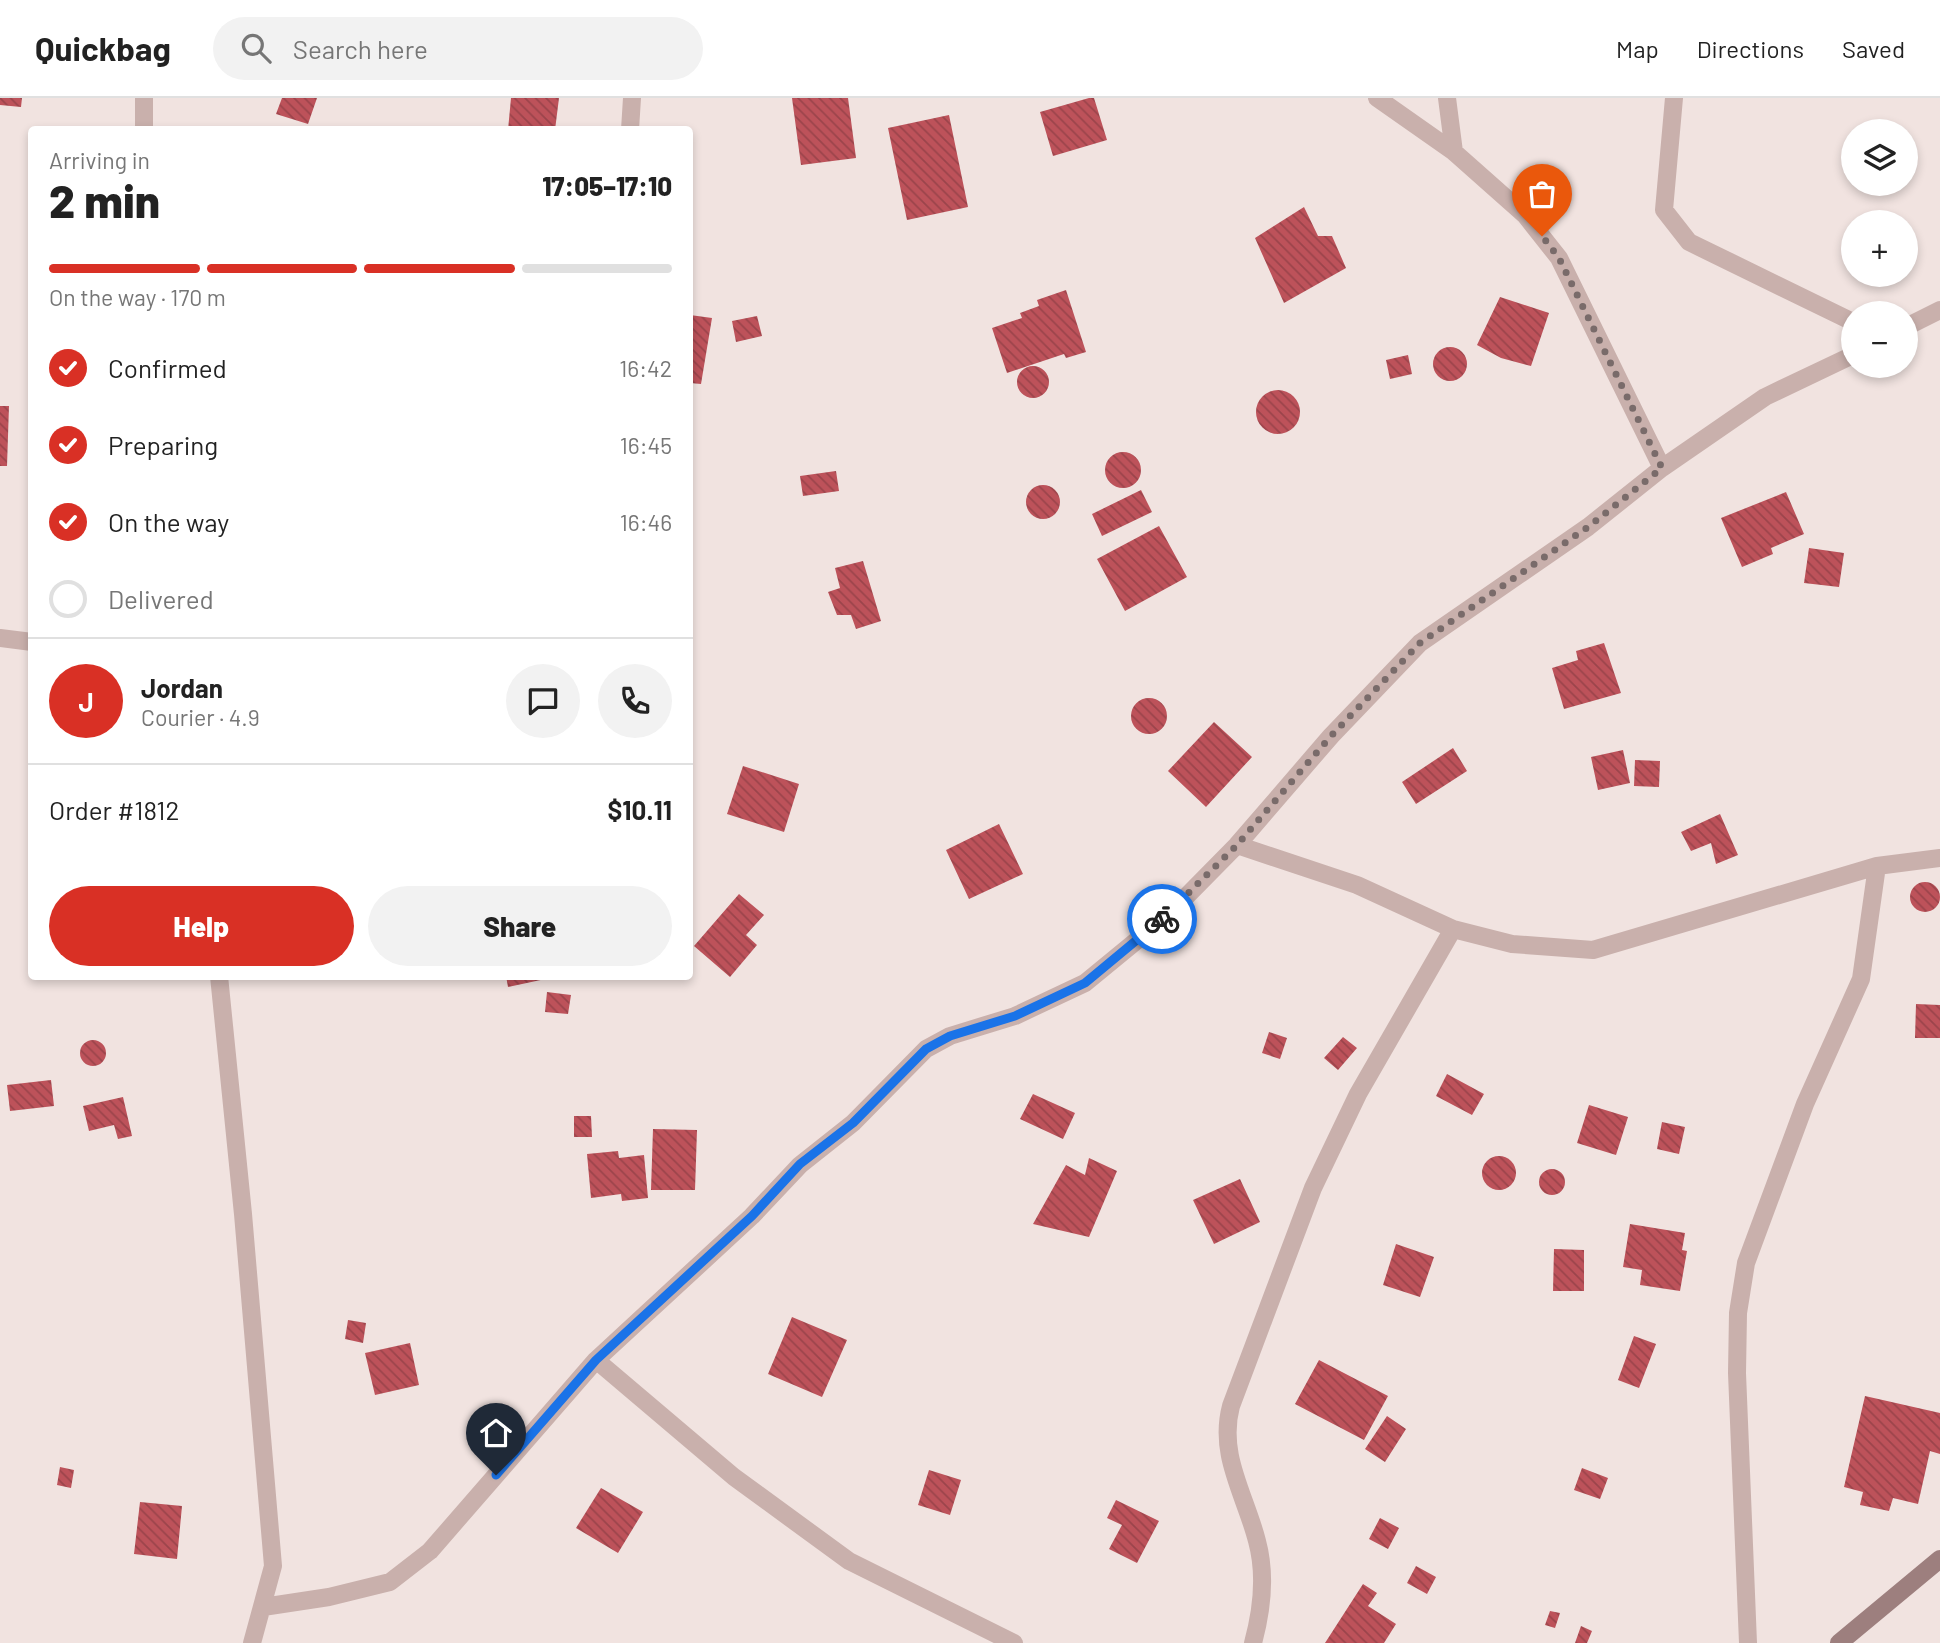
<!DOCTYPE html>
<meta charset="utf-8">
<style>
body{margin:0;font-family:Barlow,sans-serif;background:#f2f2f2;color:#222;height:100vh;display:flex;flex-direction:column;font-size:26px;white-space:nowrap}
*{box-sizing:border-box;margin:0}
p{font-size:23px;color:#767676}
.icon{flex:none;width:38px;height:38px;fill:none;stroke:currentColor;stroke-width:2;stroke-linecap:round;stroke-linejoin:round}
.map{position:relative;flex:1;overflow:hidden}
.drawer{position:absolute;left:28px;top:28px;width:665px;height:854px;display:flex;flex-direction:column;background:#fff;border-radius:7px;box-shadow:0 4px 10px #0003}
.drawer>*{flex:none}
.fabs{position:absolute;left:1841px;top:21px;display:grid;gap:14px}
.fabs a{display:grid;place-items:center;width:77px;height:77px;border-radius:50%;background:#fff;box-shadow:0 4px 10px #0003;font-size:35px}
.pin{position:absolute;display:grid;place-items:center;width:60px;height:60px;color:#fff;margin:-72px -30px;border-radius:50% 50% 50% 0;rotate:-45deg;box-shadow:0 0 7px #0007}
.pin .icon{rotate:45deg}
.courier{position:absolute;display:grid;place-items:center;width:70px;height:70px;margin:-35px;border:5px solid #1a73e8;border-radius:50%;background:#fff;color:#222;box-shadow:0 2px 9px #0007}
.summary em{font-style:normal;font-weight:800}
.summary div{display:flex;flex-direction:column-reverse}
.summary{display:flex;align-items:center;justify-content:space-between;height:119px;padding:0 21px}
h1{font-size:46px;font-weight:800;line-height:52px}
.bar{display:grid;grid-template-columns:repeat(4,1fr);gap:10px 7px;align-content:center;height:84px;padding:0 21px}
.bar i{height:9px;border-radius:5px;background:#e0e0e0}
.bar .on{background:#d93025}
.bar p{grid-column:span 4}
.line{display:flex;align-items:center;gap:18px;padding:0 21px;border-top:2px solid #e0e0e0}
.line div{flex:1}
.round{display:grid;place-items:center;flex:none;width:74px;height:74px;border-radius:37px;background:#f2f2f2}
ol{padding:0 21px;list-style:none}
li{display:flex;align-items:center;gap:21px;height:77px}
li p{margin-inline-start:auto}
li .icon{padding:7px;border-radius:50%;background:#d93025;color:#fff;stroke-width:4}
li:last-child{color:#767676}
li i{width:38px;height:38px;border:4px solid #e0e0e0;border-radius:50%}
.cta{display:flex;gap:14px;margin-top:auto;padding:14px 21px}
.cta a{flex:1;height:80px;border-radius:42px;background:#d93025;color:#fff;font-size:28px;font-weight:800;line-height:80px;text-align:center}
.cta a+a{background:#f2f2f2;color:#222}
header{display:flex;align-items:center;gap:42px;box-sizing:border-box;height:98px;padding:0 35px;background:#fff;border-bottom:2px solid #e0e0e0}
header strong{font-size:33px}
nav{display:flex;gap:38px;margin-inline-start:auto;font-size:24px}
.search{width:490px;height:63px;background:#f2f2f2;display:flex;align-items:center;gap:18px;box-sizing:border-box;padding:0 24px;border-radius:38px;color:#767676;font-size:26px}
.map>svg:first-child{display:block}
.building{fill:url(#building-back-hatch)}
.lines{fill:none;stroke-linecap:round;stroke-linejoin:round}
.street{stroke:#c9b0ac;stroke-width:18}
.secondary{stroke:#9d7f7e;stroke-width:18}
.done{stroke:#796b6a;stroke-width:7;stroke-dasharray:0 12.6}
.route{stroke:#1a73e8;stroke-width:9}
</style>
<header>
<strong>Quickbag</strong>
<div class="search"><svg class="icon" aria-label="search" viewBox="0 0 24 24"><circle cx="10" cy="10" r="6"/><path d="M15 15l6 6"/></svg>Search here</div>
<nav><a>Map</a><a>Directions</a><a>Saved</a></nav>
</header>
<div class="map">
<svg width="1940" height="1545" viewBox="0 0 1940 1545">
<defs>
<pattern id="building-back-hatch" width="6" height="6" patternUnits="userSpaceOnUse" patternTransform="scale(1.75)"><rect width="6" height="6" fill="#bd525a"/><path d="M-1 5l2 2M0 0l6 6M5-1l2 2" fill="none" stroke="#9b444b"/></pattern>
</defs>
<rect width="100%" height="100%" fill="#f1e3e0"/>
<path class="building" d="M 0,0 L 22,0 L 21,9 L 0,7 Z
M 282,0 L 317,0 L 308,26 L 276,16 Z
M 511,0 L 559,0 L 555,32 L 508,32 Z
M 792,0 L 848,0 L 856,60 L 801,67 Z
M 1089,0 L 1094,0 L 1107,42 L 1053,58 L 1040,14 Z
M 949,17 L 968,109 L 907,122 L 888,30 Z
M 1304,109 L 1318,138 L 1332,138 L 1346,170 L 1284,205 L 1255,140 Z
M 1066,192 L 1086,254 L 1066,260 L 1064,256 L 1007,275 L 992,230 L 1022,220 L 1020,215 L 1039,208 L 1037,202 Z
M 1500,199 L 1549,215 L 1531,268 L 1501,260 L 1477,247 Z
M 690,217 L 712,220 L 701,286 L 690,285 Z
M 757,218 L 762,238 L 736,244 L 732,223 Z
M1433 266a17 17 0 1 1 34 0a17 17 0 1 1-34 0Z
M 1408,257 L 1412,276 L 1390,281 L 1386,262 Z
M1017 284a16 16 0 1 1 32 0a16 16 0 1 1-32 0Z
M1256 314a22 22 0 1 1 44 0a22 22 0 1 1-44 0Z
M 0,308 L 9,308 L 7,368 L 0,368 Z
M1105 372a18 18 0 1 1 36 0a18 18 0 1 1-36 0Z
M 836,373 L 839,393 L 803,398 L 800,378 Z
M1026 404a17 17 0 1 1 34 0a17 17 0 1 1-34 0Z
M 1141,392 L 1152,414 L 1102,438 L 1092,416 Z
M 1786,394 L 1804,436 L 1771,450 L 1773,456 L 1742,469 L 1721,420 Z
M 1159,428 L 1187,479 L 1125,513 L 1097,461 Z
M 1809,450 L 1844,455 L 1839,489 L 1804,485 Z
M 863,463 L 881,523 L 856,531 L 851,517 L 837,517 L 828,494 L 840,490 L 835,470 Z
M 1604,545 L 1621,595 L 1564,611 L 1552,570 L 1578,562 L 1576,553 Z
M1131 618a18 18 0 1 1 36 0a18 18 0 1 1-36 0Z
M 1214,624 L 1252,659 L 1206,709 L 1168,673 Z
M 1453,650 L 1467,673 L 1416,706 L 1402,684 Z
M 1623,652 L 1630,685 L 1598,692 L 1591,659 Z
M 1635,662 L 1660,663 L 1659,689 L 1634,688 Z
M 743,668 L 799,686 L 784,734 L 727,716 Z
M 1720,716 L 1738,757 L 1716,766 L 1711,745 L 1691,753 L 1681,734 Z
M 999,726 L 1023,776 L 969,801 L 946,752 Z
M1910 799a15 15 0 1 1 30 0a15 15 0 1 1-30 0Z
M 739,796 L 764,817 L 746,837 L 757,847 L 730,879 L 694,848 Z
M 506,878 L 550,878 L 550,880 L 508,889 Z
M 547,894 L 571,897 L 568,916 L 545,914 Z
M 1916,906 L 1940,907 L 1940,940 L 1915,940 Z
M 1269,934 L 1287,940 L 1280,961 L 1262,955 Z
M 1343,939 L 1357,950 L 1338,972 L 1324,960 Z
M80 955a13 13 0 1 1 26 0a13 13 0 1 1-26 0Z
M 1447,976 L 1484,996 L 1472,1017 L 1436,998 Z
M 51,982 L 54,1008 L 10,1013 L 7,987 Z
M 1033,996 L 1075,1015 L 1063,1041 L 1020,1021 Z
M 123,999 L 132,1038 L 118,1041 L 114,1027 L 89,1033 L 83,1008 Z
M 1589,1007 L 1628,1019 L 1616,1057 L 1577,1045 Z
M 574,1018 L 591,1018 L 592,1039 L 574,1039 Z
M 1662,1024 L 1685,1029 L 1679,1056 L 1657,1051 Z
M 653,1031 L 697,1032 L 695,1092 L 651,1092 Z
M 618,1053 L 619,1060 L 644,1057 L 648,1100 L 622,1103 L 621,1096 L 591,1100 L 587,1056 Z
M1482 1075a17 17 0 1 1 34 0a17 17 0 1 1-34 0Z
M 1089,1060 L 1117,1073 L 1089,1139 L 1033,1126 L 1066,1067 L 1085,1077 Z
M1539 1084a13 13 0 1 1 26 0a13 13 0 1 1-26 0Z
M 1240,1081 L 1260,1124 L 1214,1146 L 1193,1102 Z
M 1630,1126 L 1685,1135 L 1682,1152 L 1687,1153 L 1680,1193 L 1640,1187 L 1642,1172 L 1623,1169 Z
M 1396,1146 L 1434,1159 L 1420,1199 L 1383,1187 Z
M 1554,1151 L 1584,1152 L 1584,1193 L 1553,1193 Z
M 792,1219 L 847,1242 L 822,1299 L 768,1276 Z
M 348,1222 L 366,1225 L 363,1245 L 345,1241 Z
M 1634,1238 L 1656,1246 L 1639,1290 L 1618,1282 Z
M 410,1245 L 419,1287 L 375,1297 L 365,1255 Z
M 1319,1262 L 1388,1298 L 1364,1342 L 1295,1306 Z
M 1865,1298 L 1940,1315 L 1940,1356 L 1930,1353 L 1918,1406 L 1893,1400 L 1889,1413 L 1860,1407 L 1863,1394 L 1844,1389 Z
M 1387,1318 L 1406,1331 L 1385,1364 L 1365,1351 Z
M 60,1369 L 74,1372 L 71,1390 L 57,1387 Z
M 1582,1370 L 1608,1380 L 1600,1401 L 1574,1392 Z
M 929,1372 L 961,1382 L 950,1417 L 918,1407 Z
M 601,1390 L 643,1414 L 618,1455 L 576,1430 Z
M 1116,1402 L 1159,1423 L 1137,1465 L 1109,1451 L 1122,1427 L 1107,1420 Z
M 140,1404 L 182,1408 L 177,1461 L 134,1456 Z
M 1380,1420 L 1399,1430 L 1388,1451 L 1369,1441 Z
M 1416,1468 L 1436,1479 L 1427,1496 L 1407,1485 Z
M 1363,1486 L 1377,1495 L 1368,1508 L 1396,1526 L 1384,1545 L 1325,1545 Z
M 1550,1513 L 1560,1515 L 1555,1530 L 1545,1527 Z
M 1581,1528 L 1592,1533 L 1587,1545 L 1575,1545 Z"/>
<g class="lines">
<path class="street" d="M 1377,0 L 1454,54 L 1525,117 L 1559,160 L 1662,370
M 1447,0 L 1454,54
M 1674,0 L 1664,112 L 1689,144 L 1853,224
M 144,32 L 144,0
M 630,32 L 632,0
M 1906,229 L 1940,212
M 0,540 L 32,544
M 1237,747 L 1357,787 L 1453,831 L 1512,846 L 1593,852 L 1877,768 L 1940,760
M 219,878 L 243,1116 L 273,1468 L 252,1545
M 596,1262 L 734,1379 L 849,1463 L 1014,1545
M 263,1509 L 329,1499 L 390,1484 L 430,1453 L 596,1262 L 752,1118 L 800,1067 L 853,1025 L 926,951 L 950,938 L 1015,918 L 1085,885 L 1169,816 L 1237,747 L 1331,638 L 1420,545 L 1588,429 L 1662,370 L 1765,299 L 1853,257
M 1253,1545 C 1262,1512 1266,1476 1257,1443 C 1245,1396 1218,1357 1231,1308 L 1313,1090 L 1358,996 L 1453,831
M 1748,1545 L 1737,1275 L 1738,1215 L 1746,1165 L 1805,1006 L 1861,881 L 1877,768"/>
<path class="secondary" d="M 1839,1545 L 1940,1461"/>
</g>
<g class="lines">
<path class="done" d="M 1162,821 L 1237,747 L 1331,638 L 1420,545 L 1588,429 L 1662,370 L 1559,160 L 1542,138"/>
<path class="route" d="M 496,1377 L 596,1262 L 752,1118 L 800,1066 L 853,1025 L 926,951 L 950,938 L 1015,918 L 1085,885 L 1162,821"/>
</g>
</svg>
<div class="fabs">
<a><svg class="icon" aria-label="layers" viewBox="0 0 24 24"><path d="M12 4l9 5-9 5-9-5zM3 14l9 5 9-5"/></svg></a>
<a>+</a>
<a>−</a>
</div>
<div class="pin" style="left:1542px;top:138px;background:#ea580c"><svg class="icon" aria-label="bag" viewBox="0 0 24 24"><path d="M5 8h14l-1 12H6zM9 8a3 3 0 0 1 6 0"/></svg></div>
<div class="pin" style="left:496px;top:1377px;background:#1f2937"><svg class="icon" aria-label="home" viewBox="0 0 24 24"><path d="M3 11l9-7 9 7M6 9v11h12V9"/></svg></div>
<div class="courier" style="left:1162px;top:821px"><svg class="icon" aria-label="bike" viewBox="0 0 24 24"><circle cx="6" cy="16" r="4"/><circle cx="18" cy="16" r="4"/><path d="M6 16l4-8h5l3 8M10 8l3 8H6M13 5h3"/></svg></div>
<section class="drawer">
<div class="summary"><div><h1>2 min</h1><p>Arriving in</p></div><em>17:05–17:10</em></div>
<div class="bar"><i class="on"></i><i class="on"></i><i class="on"></i><i></i><p>On the way · 170 m</p></div>
<ol>
<li><svg class="icon" aria-label="check" viewBox="0 0 24 24"><path d="M5 12l5 5 9-10"/></svg>Confirmed<p>16:42</p></li>
<li><svg class="icon" aria-label="check" viewBox="0 0 24 24"><path d="M5 12l5 5 9-10"/></svg>Preparing<p>16:45</p></li>
<li><svg class="icon" aria-label="check" viewBox="0 0 24 24"><path d="M5 12l5 5 9-10"/></svg>On the way<p>16:46</p></li>
<li><i></i>Delivered</li>
</ol>
<div class="line" style="height:126px"><b class="round" style="background:#d93025;color:#fff">J</b><div><b>Jordan</b><p>Courier · 4.9</p></div><a class="round"><svg class="icon" aria-label="chat" viewBox="0 0 24 24"><path d="M4 5h16v11H9l-5 4z"/></svg></a><a class="round"><svg class="icon" aria-label="phone" viewBox="0 0 24 24"><path d="M5 4h4l2 5-3 2q2 4 5 5l2-3 5 2v4C11 20 4 13 5 4z"/></svg></a></div>
<div class="line" style="height:91px"><div>Order #1812</div><b>$10.11</b></div>
<div class="cta"><a>Help</a><a>Share</a></div>
</section>
</div>
